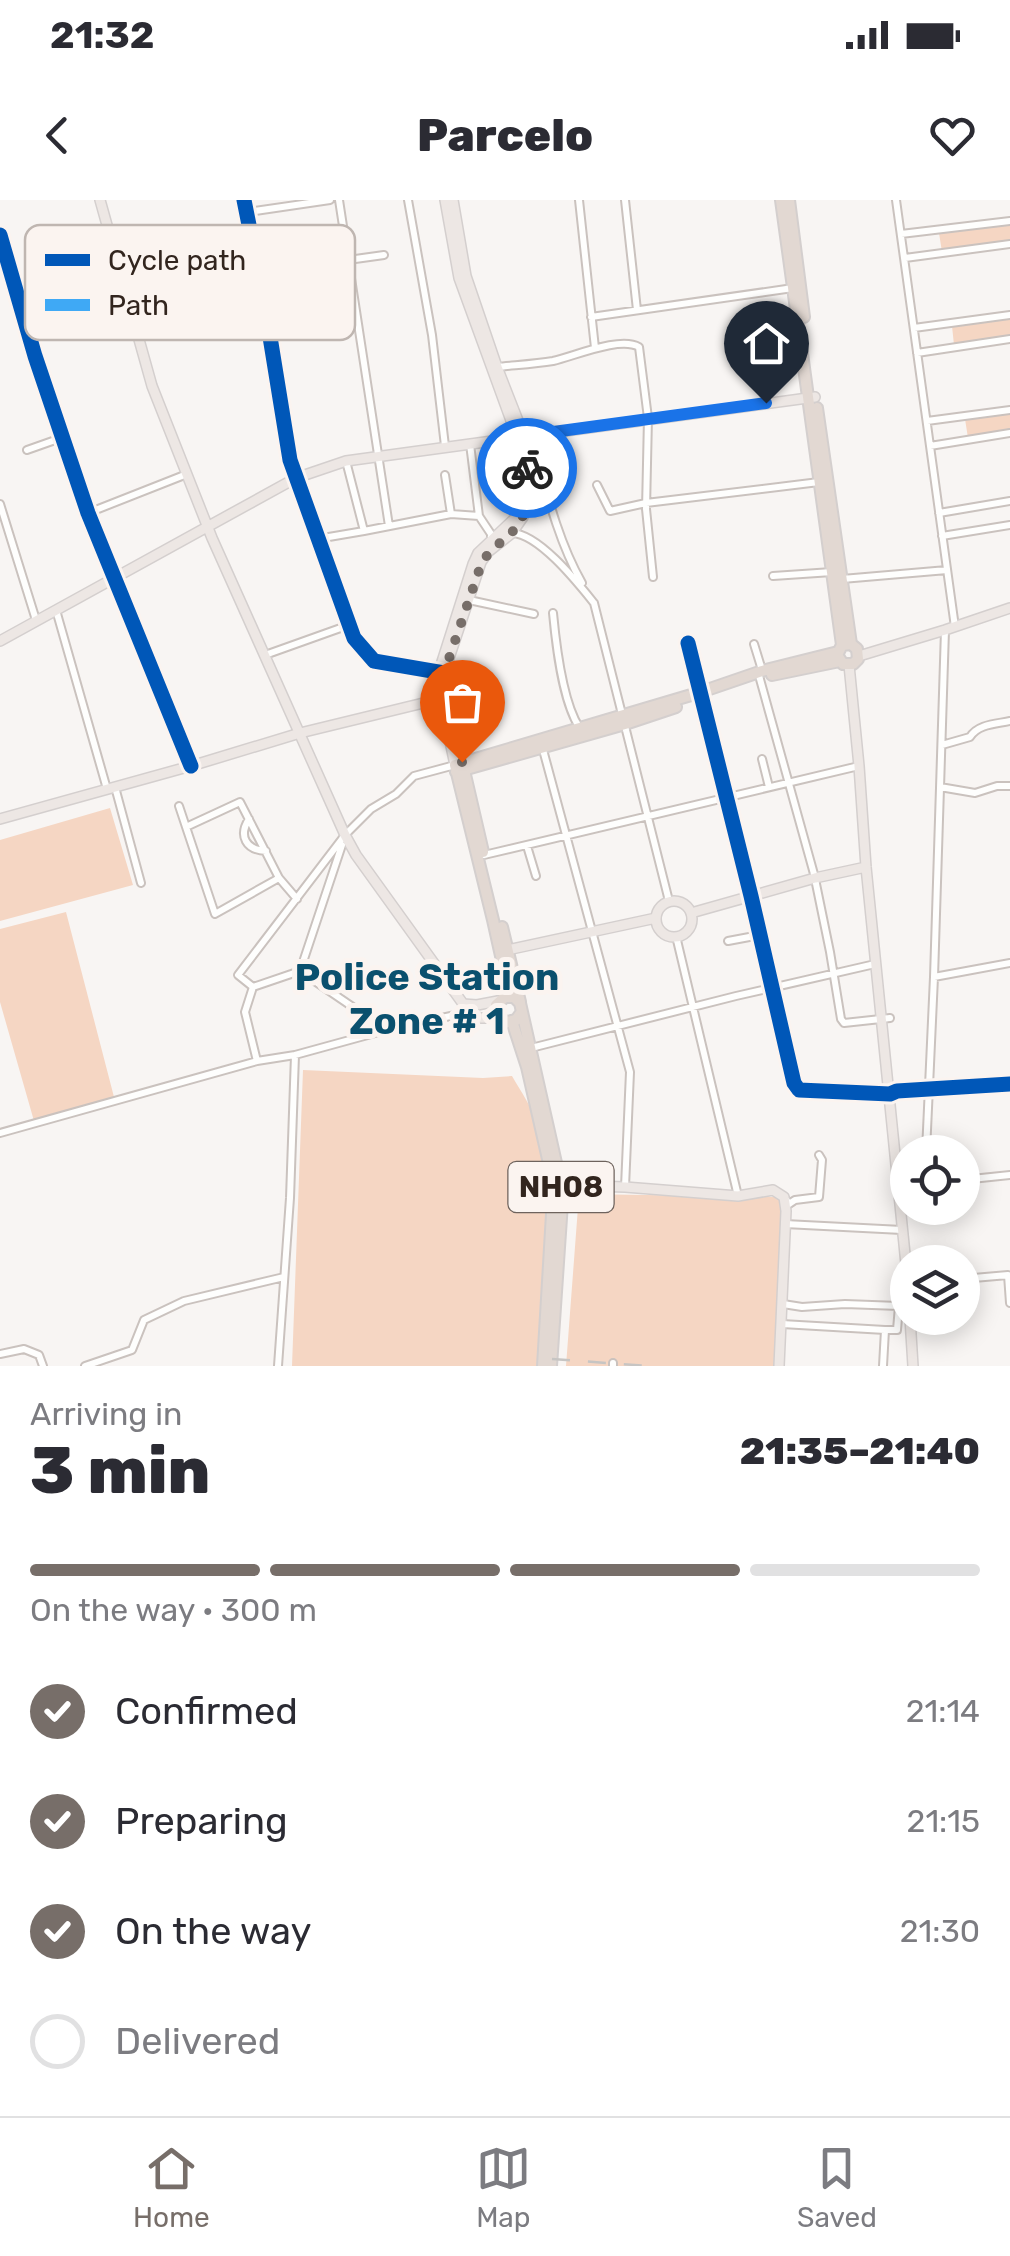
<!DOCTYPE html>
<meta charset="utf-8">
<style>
body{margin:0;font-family:Rubik,sans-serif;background:#f2f2f3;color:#2b2b33;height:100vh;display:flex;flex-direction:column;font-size:38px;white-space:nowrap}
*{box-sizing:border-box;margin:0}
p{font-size:32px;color:#7c7c81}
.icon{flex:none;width:55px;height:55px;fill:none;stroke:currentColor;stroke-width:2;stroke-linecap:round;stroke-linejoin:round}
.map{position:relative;height:1166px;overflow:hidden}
.sheet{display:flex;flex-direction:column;background:#fff;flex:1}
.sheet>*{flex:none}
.fabs{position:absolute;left:890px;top:935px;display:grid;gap:20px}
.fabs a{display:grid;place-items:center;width:90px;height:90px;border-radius:50%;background:#fff;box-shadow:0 5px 25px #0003;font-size:50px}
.pin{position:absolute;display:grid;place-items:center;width:85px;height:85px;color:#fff;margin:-102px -42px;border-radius:50% 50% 50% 0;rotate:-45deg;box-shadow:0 0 10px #0007}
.pin .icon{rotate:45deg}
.courier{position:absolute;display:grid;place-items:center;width:100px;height:100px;margin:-50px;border:8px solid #1a73e8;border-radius:50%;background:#fff;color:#222;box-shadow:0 2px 12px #0007}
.headline em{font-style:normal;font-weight:800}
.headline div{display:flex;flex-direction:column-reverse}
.headline{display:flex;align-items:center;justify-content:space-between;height:170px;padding:0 30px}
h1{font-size:65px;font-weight:800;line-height:75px}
.bar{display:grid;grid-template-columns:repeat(4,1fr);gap:15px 10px;align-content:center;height:120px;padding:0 30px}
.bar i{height:12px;border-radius:8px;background:#e1e1e2}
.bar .selected{background:#776e69}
.bar p{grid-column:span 4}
ol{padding:0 30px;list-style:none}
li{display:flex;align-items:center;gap:30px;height:110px}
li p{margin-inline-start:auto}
li .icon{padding:10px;border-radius:50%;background:#776e69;color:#fff;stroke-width:4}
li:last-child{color:#7c7c81}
li i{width:55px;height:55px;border:5px solid #e1e1e2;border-radius:50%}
.status{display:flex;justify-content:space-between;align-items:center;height:70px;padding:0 50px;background:#fff;direction:ltr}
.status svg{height:28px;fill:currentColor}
header{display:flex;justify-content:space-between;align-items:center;height:130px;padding:0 30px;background:#fff;font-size:45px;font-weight:800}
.menu{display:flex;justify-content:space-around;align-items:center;height:140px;border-top:2px solid #e1e1e2;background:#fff;font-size:28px;color:#7c7c81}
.menu a{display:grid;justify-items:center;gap:5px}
.menu .selected{color:#776e69}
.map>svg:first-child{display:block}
.green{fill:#f5d6c3}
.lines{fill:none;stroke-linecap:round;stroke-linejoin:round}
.minor-casing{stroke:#cac2be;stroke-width:10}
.major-casing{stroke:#d4cfce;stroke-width:12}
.highway-casing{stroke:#d4cfce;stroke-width:14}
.minor{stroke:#fefefd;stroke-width:6}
.major{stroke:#ede7e4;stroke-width:9}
.highway{stroke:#e2d8d2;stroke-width:10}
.rail{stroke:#c7c5c3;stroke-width:2.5;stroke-dasharray:18 18;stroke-linecap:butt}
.quiet{stroke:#3fa9f5;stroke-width:12;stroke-dasharray:25 12;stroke-linecap:butt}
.cycleway-casing{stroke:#fbf4f0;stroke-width:21}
.cycleway{stroke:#0057b8;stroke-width:15}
.done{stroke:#776e69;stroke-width:10;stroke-dasharray:0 18}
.route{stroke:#1a73e8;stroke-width:12}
.labels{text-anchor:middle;stroke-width:10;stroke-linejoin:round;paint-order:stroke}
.shield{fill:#fbf4f0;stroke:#6e635d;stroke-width:2.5}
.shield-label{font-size:30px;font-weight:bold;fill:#32251e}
.quarter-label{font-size:38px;font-weight:bold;fill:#0a506e;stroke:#fbf4f0}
.key{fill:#fbf4f0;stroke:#bfb6b1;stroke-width:2.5}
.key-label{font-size:28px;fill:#32251e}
</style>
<div class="status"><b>21:32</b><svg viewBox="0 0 49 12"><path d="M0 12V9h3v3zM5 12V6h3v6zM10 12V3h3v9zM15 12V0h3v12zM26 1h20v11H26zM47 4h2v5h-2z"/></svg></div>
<header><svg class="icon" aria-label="back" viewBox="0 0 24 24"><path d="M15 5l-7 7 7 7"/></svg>Parcelo<svg class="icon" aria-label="heart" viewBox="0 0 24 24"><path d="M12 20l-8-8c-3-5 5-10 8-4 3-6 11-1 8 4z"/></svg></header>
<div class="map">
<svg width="1010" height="1166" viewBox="0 0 1010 1166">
<rect width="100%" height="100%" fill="#f8f5f3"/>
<path class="green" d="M 1010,24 L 1010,43 L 942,52 L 939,33 Z
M 1010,118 L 1010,138 L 954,145 L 952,126 Z
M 1010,214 L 1010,232 L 968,238 L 965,219 Z
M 110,608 L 133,685 L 0,721 L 0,640 Z
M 66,712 L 114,897 L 34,921 L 0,802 L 0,729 Z
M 303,870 L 483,878 L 512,876 C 521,892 533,908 537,925 C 560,1003 545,1087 539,1166 L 292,1166 Z
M 579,994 L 783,997 L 775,1166 L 566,1166 Z"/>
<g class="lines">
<defs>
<path id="minor" d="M 244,0 L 264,100 L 290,260 L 354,438 L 374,461 L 443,473
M 339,0 L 389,326
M 408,0 L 432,135 L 445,246
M 579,0 L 595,148
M 625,0 L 637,110
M 896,0 L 955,427
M 248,12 L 330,0
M 901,34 L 1010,21
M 0,35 L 35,156 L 88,313 L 191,566
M 905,58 L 1010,44
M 348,60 L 384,55
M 591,117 L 793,88
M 914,128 L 1010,115
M 137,134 L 215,108 L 264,100
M 917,153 L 1010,139
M 497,167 C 516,165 535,164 553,161 C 575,156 620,136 639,147 L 648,218 L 646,309 L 653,377
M 927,221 L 1010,210
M 470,244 L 479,316
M 930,246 L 1010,233
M 27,250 L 61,238
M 527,254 L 539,262 C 549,303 561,346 582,383
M 346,261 L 364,331 L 451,314 L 479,316 L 491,334 L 491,339
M 445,275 L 451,314
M 597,285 L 610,311 L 646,303 L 819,282
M 0,304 L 36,420
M 88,313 L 187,274
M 939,313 L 1010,301
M 512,333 C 539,334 577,382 594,403 L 669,701
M 942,336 L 1010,325
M 317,339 L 364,331
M 773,376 L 832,372
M 842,379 L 947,370
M 469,400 L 534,414
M 56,410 L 107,589
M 553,413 C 556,445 562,500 579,527
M 688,443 L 751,696 L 794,883 L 799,890 L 890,894 L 897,891 L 1010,884
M 754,444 L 762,470
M 265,455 L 349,425
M 758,472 L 814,674 L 830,752 L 841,819 L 844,823 L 890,818
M 942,545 L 970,537 C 978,524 996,524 1010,521
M 542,546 L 630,872 L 625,987
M 762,559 L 769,587
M 115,587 L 141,683
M 940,587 L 975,593 L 997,586 L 1010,586
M 179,606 L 215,714 L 279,678
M 249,619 C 238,636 246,650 266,651
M 186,627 L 240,602 L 279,678 L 297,699
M 527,646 L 536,676
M 484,655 L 859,566
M 676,736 L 738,996
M 728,741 L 760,735
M 300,771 L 342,645
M 934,777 L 1010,763
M 253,787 L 300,771 L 385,829
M 531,848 L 736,796 L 875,764
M 295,855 L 257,861 L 245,812 L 253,787 L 238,775 L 345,635 L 371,609 L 396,594 L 414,576 L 455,565
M 0,933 L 257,861
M 926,952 L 934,777 L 945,430
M 962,980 L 1010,975
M 787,1001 L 789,1004 L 795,1000 L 819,997 L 822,960 L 819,955
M 785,1024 L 902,1030
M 962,1079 L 1008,1075 L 1010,1103
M 783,1104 L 802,1107 L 845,1104 L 899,1106 L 897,1130 L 885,1130 L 883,1166
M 782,1124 L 885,1130
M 0,1154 L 24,1149 L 39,1155 L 43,1166
M 85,1166 L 132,1150 L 144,1120 L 184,1101 L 284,1077
M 278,1166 L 290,998 L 295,855 L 386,830 L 469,812
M 613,1166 L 613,1163"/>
<path id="major" d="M 100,0 L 152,186 L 212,338 L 345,635 L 356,655 L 469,812 L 479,818 L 499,818
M 445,0 L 459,78 L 517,237 L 520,297 L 518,313 L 514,319 L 478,353 L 473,364 L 439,471 L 438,485 L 455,565
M 453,0 L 466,76 L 497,167 L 524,236 L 527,272 L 527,302 L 523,317 L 512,333 L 488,352 L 481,362 L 444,473 L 444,485 L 462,562
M 0,441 L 296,278 L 346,261 L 815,197
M 859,456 L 945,430 L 1010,408
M 849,465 L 859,566 L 866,667 L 908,1084
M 0,619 L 191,566 L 300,533 L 444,498
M656 719a18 18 0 1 1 36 0a18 18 0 1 1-36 0Z
M 691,713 L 815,678 L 866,667
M 507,750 L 656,718
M 463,804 L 477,805 L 498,801
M 561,985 L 625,987 L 738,996 L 773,990 L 784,997 L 786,1011 L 779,1166
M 910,1118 L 913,1166"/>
<path id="highway" d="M 781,0 L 842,445 L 837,455 L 843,464 L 853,464 L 858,459 L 857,449 L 851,444 L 842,445
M 789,0 L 804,117
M 817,208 L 851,444
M 772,475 L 840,461
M 463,566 L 483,652
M 456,572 L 625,524 L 676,507
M 502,727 L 520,802
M 505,797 L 503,765 L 493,720 L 455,565 L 698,493 L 762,471 L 838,452
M 521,813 L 516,820 L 507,822 L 499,818 L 496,805 L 505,797 L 514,797 L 520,803 L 561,985 L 562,1003 L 551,1166
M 512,821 L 527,867 L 550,968 L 553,997 L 543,1166"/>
</defs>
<use href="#minor" class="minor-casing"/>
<use href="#major" class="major-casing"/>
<use href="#highway" class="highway-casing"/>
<use href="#minor" class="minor"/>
<use href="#major" class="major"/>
<use href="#highway" class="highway"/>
<path class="rail" d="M 552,1159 L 649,1166"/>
<path class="quiet" d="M 137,134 L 215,108 L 264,100"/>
<defs>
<path id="cycleway" d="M 244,0 L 264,100 L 290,260 L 354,438 L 374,461 L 444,473
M 0,35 L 35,156 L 88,313 L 191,566
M 688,443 L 751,696 L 794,883 L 799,890 L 890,894 L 897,891 L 1010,884"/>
</defs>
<use href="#cycleway" class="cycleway-casing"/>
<use href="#cycleway" class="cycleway"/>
</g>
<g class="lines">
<path class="done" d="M 462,562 L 444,484 L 444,473 L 482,362 C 490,350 502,342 512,332 C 530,314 528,291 527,268"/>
<path class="route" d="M 527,268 L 524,236 L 766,203"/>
</g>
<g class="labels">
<rect class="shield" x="508.5" y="962" width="105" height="50" rx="8"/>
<g class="shield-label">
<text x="561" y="997">NH08</text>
</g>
<g class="quarter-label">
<text x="427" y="790">Police Station<tspan x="427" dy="44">Zone # 1</tspan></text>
</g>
</g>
<rect x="25" y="25" width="330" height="115" rx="15" class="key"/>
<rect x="45" y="54" width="45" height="12" fill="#0057b8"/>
<rect x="45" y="99" width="45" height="12" fill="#3fa9f5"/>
<g class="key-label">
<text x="108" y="70">Cycle path</text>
<text x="108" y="115">Path</text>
</g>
</svg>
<div class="fabs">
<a><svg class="icon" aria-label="locate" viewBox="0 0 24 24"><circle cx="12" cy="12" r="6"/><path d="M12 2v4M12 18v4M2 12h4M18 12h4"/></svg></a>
<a><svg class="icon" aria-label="layers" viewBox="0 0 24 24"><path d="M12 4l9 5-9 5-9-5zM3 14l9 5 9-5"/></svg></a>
</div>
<div class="pin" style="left:462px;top:562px;background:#ea580c"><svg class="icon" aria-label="bag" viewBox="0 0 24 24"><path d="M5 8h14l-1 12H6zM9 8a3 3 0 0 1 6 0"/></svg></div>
<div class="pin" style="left:766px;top:203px;background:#1f2937"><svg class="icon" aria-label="home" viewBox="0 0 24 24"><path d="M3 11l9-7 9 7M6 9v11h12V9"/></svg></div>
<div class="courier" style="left:527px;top:268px"><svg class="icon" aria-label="bike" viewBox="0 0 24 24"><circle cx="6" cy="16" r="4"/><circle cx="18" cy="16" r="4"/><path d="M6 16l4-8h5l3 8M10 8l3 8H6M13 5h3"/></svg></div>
</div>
<section class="sheet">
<div class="headline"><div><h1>3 min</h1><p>Arriving in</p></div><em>21:35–21:40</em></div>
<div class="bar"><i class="selected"></i><i class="selected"></i><i class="selected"></i><i></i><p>On the way · 300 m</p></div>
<ol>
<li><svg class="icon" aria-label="check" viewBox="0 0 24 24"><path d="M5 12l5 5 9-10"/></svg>Confirmed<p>21:14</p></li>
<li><svg class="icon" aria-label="check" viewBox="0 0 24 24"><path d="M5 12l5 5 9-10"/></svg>Preparing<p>21:15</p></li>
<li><svg class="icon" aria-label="check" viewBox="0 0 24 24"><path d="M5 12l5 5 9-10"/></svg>On the way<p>21:30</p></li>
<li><i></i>Delivered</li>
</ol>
</section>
<nav class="menu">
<a class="selected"><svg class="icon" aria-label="home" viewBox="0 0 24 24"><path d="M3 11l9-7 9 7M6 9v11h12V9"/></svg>Home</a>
<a><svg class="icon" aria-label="map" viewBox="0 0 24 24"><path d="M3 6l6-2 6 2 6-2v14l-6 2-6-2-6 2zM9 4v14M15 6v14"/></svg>Map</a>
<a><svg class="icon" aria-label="saved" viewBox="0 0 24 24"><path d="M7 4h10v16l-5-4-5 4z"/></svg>Saved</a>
</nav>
